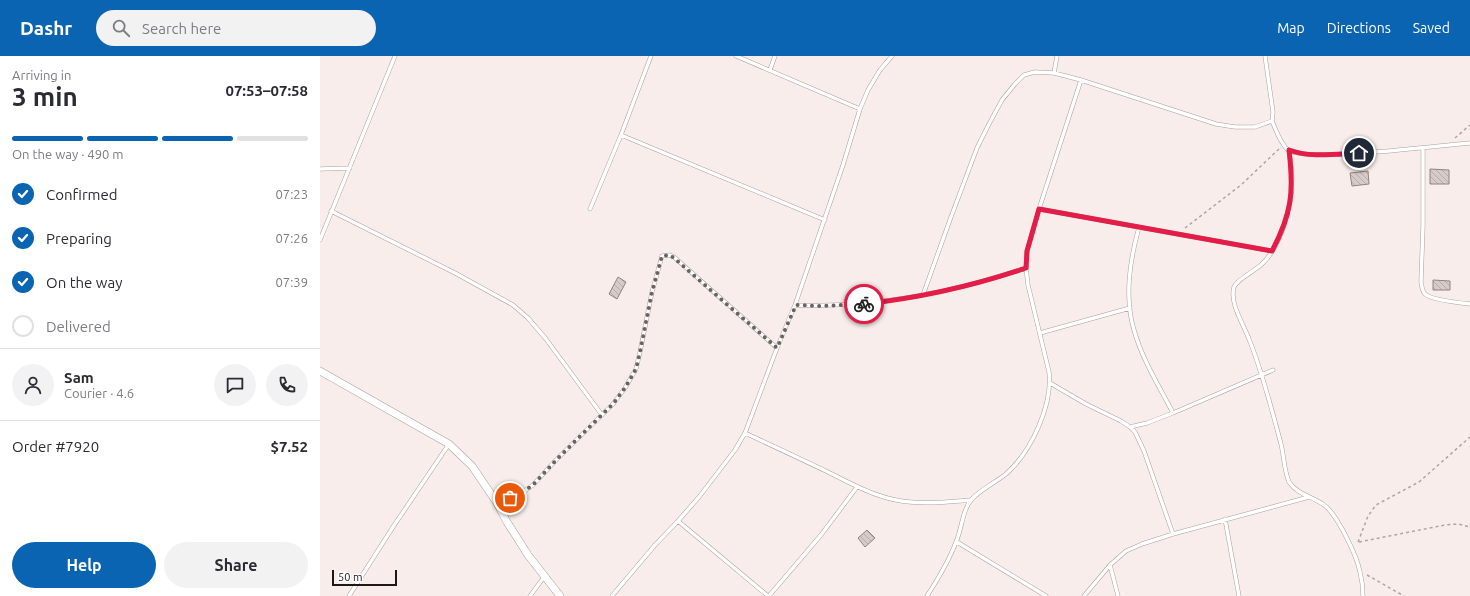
<!DOCTYPE html>
<meta charset="utf-8">
<style>
body{margin:0;font-family:Ubuntu,sans-serif;background:#f2f2f3;color:#2b2b33;height:100vh;display:flex;flex-direction:column;font-size:15px;white-space:nowrap}
*{box-sizing:border-box;margin:0}
p{font-size:13px;color:#7c7c81}
.icon{flex:none;width:22px;height:22px;fill:none;stroke:currentColor;stroke-width:2;stroke-linecap:round;stroke-linejoin:round}
.map{position:relative;flex:1;overflow:hidden}
.panel{display:flex;flex-direction:column;background:#fff;width:320px}
.panel>*{flex:none}
.scale{position:absolute;left:12px;bottom:10px;width:65px;box-sizing:border-box;padding-left:4px;border:2px solid #1c1817;border-top:0;font-size:11px;line-height:14px;white-space:nowrap;color:#1c1817;-webkit-text-stroke:3px #fff;paint-order:stroke}
.pin{position:absolute;display:grid;place-items:center;width:34px;height:34px;color:#fff;margin:-17px;border:2px solid #fff;border-radius:50%;box-shadow:0 1px 4px #0007}
.courier{position:absolute;display:grid;place-items:center;width:40px;height:40px;margin:-20px;border:3px solid #e11d48;border-radius:50%;background:#fff;color:#222;box-shadow:0 1px 5px #0007}
.overview em{font-style:normal;font-weight:700}
.overview div{display:flex;flex-direction:column-reverse}
.overview{display:flex;align-items:center;justify-content:space-between;height:68px;padding:0 12px}
h1{font-size:26px;font-weight:700;line-height:30px}
.bar{display:grid;grid-template-columns:repeat(4,1fr);gap:6px 4px;align-content:center;height:48px;padding:0 12px}
.bar i{height:5px;border-radius:3px;background:#e1e1e2}
.bar .on{background:#0b64b1}
.bar p{grid-column:span 4}
.line{display:flex;align-items:center;gap:10px;padding:0 12px;border-top:1px solid #e1e1e2}
.line div{flex:1}
.round{display:grid;place-items:center;flex:none;width:42px;height:42px;border-radius:21px;background:#f2f2f3}
ol{padding:0 12px;list-style:none}
li{display:flex;align-items:center;gap:12px;height:44px}
li p{margin-inline-start:auto}
li .icon{padding:4px;border-radius:50%;background:#0b64b1;color:#fff;stroke-width:4}
li:last-child{color:#7c7c81}
li i{width:22px;height:22px;border:2px solid #e1e1e2;border-radius:50%}
.action{display:flex;gap:8px;margin-top:auto;padding:8px 12px}
.action a{flex:1;height:46px;border-radius:24px;background:#0b64b1;color:#fff;font-size:16px;font-weight:700;line-height:46px;text-align:center}
.action a+a{background:#f2f2f3;color:#2b2b33}
header{display:flex;align-items:center;gap:24px;box-sizing:border-box;height:56px;padding:0 20px;background:#0b64b1;color:#fff}
header strong{font-size:19px}
nav{display:flex;gap:22px;margin-inline-start:auto;font-size:14px}
.search{width:280px;height:36px;background:#f2f2f3;display:flex;align-items:center;gap:10px;box-sizing:border-box;padding:0 14px;border-radius:22px;color:#7c7c81;font-size:15px}
main{display:flex;flex:1;min-height:0}
.map>svg:first-child{display:block}
.building{fill:url(#building-back-hatch);stroke:#8f8482}
.lines{fill:none;stroke-linecap:round;stroke-linejoin:round}
.lane-casing{stroke:#aa9f9c;stroke-width:4.5}
.street-casing{stroke:#aa9f9c;stroke-width:8}
.path{stroke:#ada5a2;stroke-width:1.5;stroke-dasharray:3 3;stroke-linecap:butt}
.lane{stroke:#fff;stroke-width:3.5}
.street{stroke:#fff;stroke-width:7}
.done{stroke:#696361;stroke-width:4;stroke-dasharray:0 7.2}
.route{stroke:#e11d48;stroke-width:5}
</style>
<header>
<strong>Dashr</strong>
<div class="search"><svg class="icon" aria-label="search" viewBox="0 0 24 24"><circle cx="10" cy="10" r="6"/><path d="M15 15l6 6"/></svg>Search here</div>
<nav><a>Map</a><a>Directions</a><a>Saved</a></nav>
</header>
<main>
<section class="panel">
<div class="overview"><div><h1>3 min</h1><p>Arriving in</p></div><em>07:53–07:58</em></div>
<div class="bar"><i class="on"></i><i class="on"></i><i class="on"></i><i></i><p>On the way · 490 m</p></div>
<ol>
<li><svg class="icon" aria-label="check" viewBox="0 0 24 24"><path d="M5 12l5 5 9-10"/></svg>Confirmed<p>07:23</p></li>
<li><svg class="icon" aria-label="check" viewBox="0 0 24 24"><path d="M5 12l5 5 9-10"/></svg>Preparing<p>07:26</p></li>
<li><svg class="icon" aria-label="check" viewBox="0 0 24 24"><path d="M5 12l5 5 9-10"/></svg>On the way<p>07:39</p></li>
<li><i></i>Delivered</li>
</ol>
<div class="line" style="height:72px"><a class="round"><svg class="icon" aria-label="person" viewBox="0 0 24 24"><circle cx="12" cy="8" r="4"/><path d="M4 21q1-7 8-7t8 7"/></svg></a><div><b>Sam</b><p>Courier · 4.6</p></div><a class="round"><svg class="icon" aria-label="chat" viewBox="0 0 24 24"><path d="M4 5h16v11H9l-5 4z"/></svg></a><a class="round"><svg class="icon" aria-label="phone" viewBox="0 0 24 24"><path d="M5 4h4l2 5-3 2q2 4 5 5l2-3 5 2v4C11 20 4 13 5 4z"/></svg></a></div>
<div class="line" style="height:52px"><div>Order #7920</div><b>$7.52</b></div>
<div class="action"><a>Help</a><a>Share</a></div>
</section>
<div class="map">
<svg width="1150" height="540" viewBox="0 0 1150 540">
<defs>
<pattern id="building-back-hatch" width="6" height="6" patternUnits="userSpaceOnUse"><rect width="6" height="6" fill="#d6cbc8"/><path d="M-1 5l2 2M0 0l6 6M5-1l2 2" fill="none" stroke="#b7aeab"/></pattern>
</defs>
<rect width="100%" height="100%" fill="#f8edea"/>
<path class="building" d="M 1110,113 L 1129,114 L 1129,128 L 1110,128 Z
M 1048,115 L 1049,128 L 1032,130 L 1030,117 Z
M 298,221 L 306,226 L 297,243 L 289,238 Z
M 1113,224 L 1130,225 L 1130,234 L 1113,234 Z
M 547,474 L 555,482 L 545,491 L 538,482 Z"/>
<g class="lines">
<defs>
<path id="lane" d="M 416,0 L 540,53
M 450,14 L 455,0
M 734,17 L 737,0
M 952,65 C 956,74 960,87 968,94 C 985,107 1122,89 1150,87
M 301,79 L 505,164
M 1103,92 L 1103,170 L 1101,226 C 1102,230 1102,235 1105,238 C 1111,244 1141,247 1150,248
M 969,94 C 970,104 972,115 972,124 C 971,151 962,189 942,208 C 935,215 917,223 914,231 C 909,247 924,269 929,283 C 942,315 952,354 961,388 C 964,400 964,414 969,426 C 978,439 992,440 1004,449 C 1017,458 1037,500 1040,516 C 1042,524 1043,532 1043,540
M 0,113 L 30,112
M 270,153 L 301,79 L 331,0
M 719,153 L 952,195
M 11,155 L 135,217 L 193,249 L 208,262 L 226,283 L 282,359
M 819,171 C 810,204 804,240 814,274 C 822,303 839,330 853,357
M 0,184 L 75,0
M 603,239 L 631,161 L 657,92 L 669,68 L 682,44 L 695,28 L 704,19 L 715,16 L 734,17 L 761,24 L 896,68 L 915,71 L 935,71 L 952,65 L 953,56 L 945,0
M 475,249 C 554,252 632,237 706,212
M 720,277 L 810,252
M 730,327 L 766,348 L 801,365 L 810,371 L 815,376 L 824,395 L 853,478
M 810,371 L 827,367 L 853,357 L 953,314
M 425,377 C 453,390 481,403 508,416 C 530,427 551,439 576,444 C 600,449 626,446 651,444
M 177,447 L 203,436 L 213,429 L 237,403 L 293,348 L 305,332 L 316,313 L 320,296 L 332,236 L 342,200 L 350,199 L 354,201 L 457,292
M 905,463 L 919,540
M 358,465 L 448,540
M 637,486 L 726,540
M 790,509 L 798,540
M 29,540 L 73,471 L 129,388
M 210,540 L 224,521
M 292,540 L 335,489 L 358,465 L 379,441 L 415,394 L 425,377 L 457,292 L 475,249 L 523,109 L 540,53 L 548,34 L 560,14 L 572,0
M 449,540 L 501,479 L 537,431
M 607,540 C 618,523 629,505 636,486 C 642,473 642,454 652,443 C 660,434 676,426 686,418 C 711,396 733,349 729,316 L 708,229 L 706,212 L 707,195 L 719,153 L 761,24
M 764,540 L 790,509 L 806,495 L 822,488 L 853,478 L 989,441"/>
<path id="street" d="M 0,315 L 129,388 L 152,410 L 177,447 L 187,466 L 208,499 L 240,540"/>
</defs>
<use href="#lane" class="lane-casing"/>
<use href="#street" class="street-casing"/>
<path class="path" d="M 1135,82 L 1150,69
M 865,172 L 921,129 L 960,92
M 1038,486 L 1048,460 L 1056,449 L 1099,426 L 1150,381
M 1039,486 L 1125,469 L 1138,468 L 1150,471
M 1047,519 L 1084,540"/>
<use href="#lane" class="lane"/>
<use href="#street" class="street"/>
</g>
<g class="lines">
<path class="done" d="M 190,442 L 203,436 L 213,429 L 237,403 L 293,348 L 305,332 L 316,313 L 320,296 L 332,236 L 342,200 L 350,199 L 354,202 L 457,292 L 476,249 L 501,250 L 544,248"/>
<path class="route" d="M 544,248 C 599,242 653,230 706,212 L 707,195 L 719,153 L 952,195 C 972,157 974,136 969,94 C 990,102 1016,98 1039,97"/>
</g>
</svg>
<div class="scale">50 m</div>
<div class="pin" style="left:190px;top:442px;background:#ea580c"><svg class="icon" aria-label="bag" viewBox="0 0 24 24"><path d="M5 8h14l-1 12H6zM9 8a3 3 0 0 1 6 0"/></svg></div>
<div class="pin" style="left:1039px;top:97px;background:#1f2937"><svg class="icon" aria-label="home" viewBox="0 0 24 24"><path d="M3 11l9-7 9 7M6 9v11h12V9"/></svg></div>
<div class="courier" style="left:544px;top:248px"><svg class="icon" aria-label="bike" viewBox="0 0 24 24"><circle cx="6" cy="16" r="4"/><circle cx="18" cy="16" r="4"/><path d="M6 16l4-8h5l3 8M10 8l3 8H6M13 5h3"/></svg></div>
</div>
</main>
